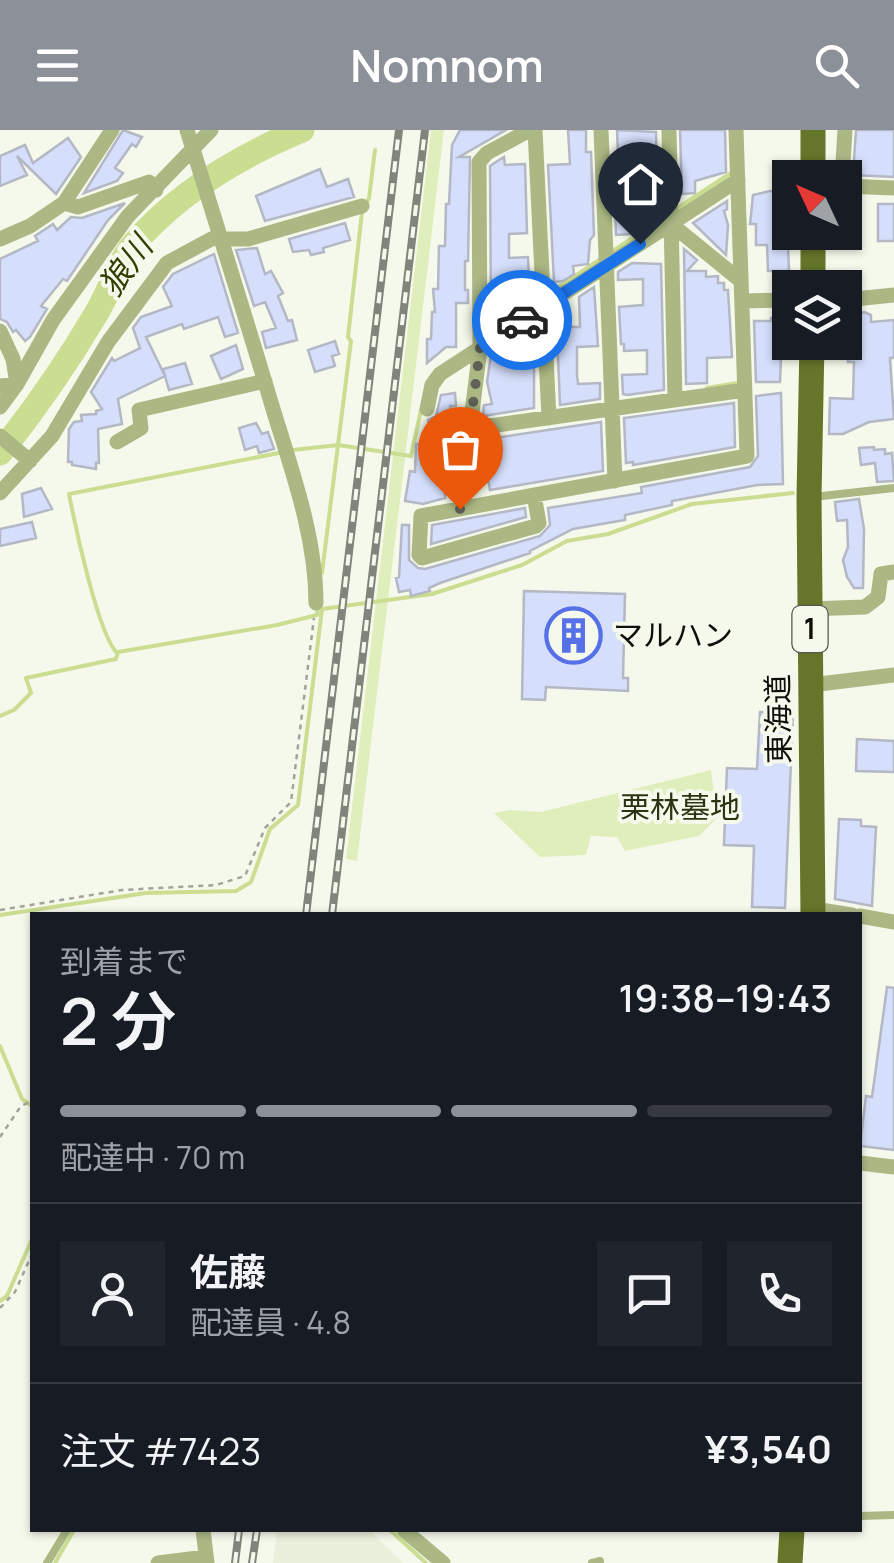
<!DOCTYPE html>
<html lang="ja">
<meta charset="utf-8">
<style>
body{margin:0;font-family:Manrope,"Noto Sans JP",sans-serif;background:#20242c;color:#f1f3f6;height:100vh;display:flex;flex-direction:column;font-size:38px;white-space:nowrap}
*{box-sizing:border-box;margin:0}
p{font-size:32px;color:#9ea1a6}
.icon{flex:none;width:55px;height:55px;fill:none;stroke:currentColor;stroke-width:2;stroke-linecap:round;stroke-linejoin:round}
.map{position:relative;flex:1;overflow:hidden}
.drawer{position:absolute;left:30px;top:782px;width:832px;height:620px;display:flex;flex-direction:column;background:#171b24;border-radius:0px;box-shadow:0 2px 8px #0004}
.drawer>*{flex:none}
.needle{width:65px;rotate:314deg}
.buttons{position:absolute;left:772px;top:30px;display:grid;gap:20px}
.buttons a{display:grid;place-items:center;width:90px;height:90px;border-radius:0px;background:#171b24;box-shadow:0 2px 8px #0004;font-size:50px}
.pin{position:absolute;display:grid;place-items:center;width:85px;height:85px;color:#fff;margin:-102px -42px;border-radius:50% 50% 50% 0;rotate:-45deg;box-shadow:0 0 10px #0007}
.pin .icon{rotate:45deg}
.courier{position:absolute;display:grid;place-items:center;width:100px;height:100px;margin:-50px;border:8px solid #1a73e8;border-radius:50%;background:#fff;color:#222;box-shadow:0 2px 12px #0007}
.overview em{font-style:normal;font-weight:600}
.overview div{display:flex;flex-direction:column-reverse}
.overview{display:flex;align-items:center;justify-content:space-between;height:170px;padding:0 30px}
h1{font-size:65px;font-weight:600;line-height:75px}
.bar{display:grid;grid-template-columns:repeat(4,1fr);gap:15px 10px;align-content:center;height:120px;padding:0 30px}
.bar i{height:12px;border-radius:8px;background:#363941}
.bar .selected{background:#8c9099}
.bar p{grid-column:span 4}
.line{display:flex;align-items:center;gap:25px;padding:0 30px;border-top:2px solid #363941}
.line div{flex:1}
.round{display:grid;place-items:center;flex:none;width:105px;height:105px;border-radius:0px;background:#20242c}
header{display:flex;justify-content:space-between;align-items:center;height:130px;padding:0 30px;background:#8c9099;color:#fff;font-size:45px;font-weight:600}
.map>svg:first-child{display:block}
.built{fill:#eaf0db}
.green{fill:#e0eebb}
.lines{fill:none;stroke-linecap:round;stroke-linejoin:round}
.stream{stroke:#cadd91;stroke-width:4}
.river{stroke:#cadd91;stroke-width:25}
.building{fill:#d5dffb;stroke:#b3b8c4;stroke-width:2.5}
.path{stroke:#a1a49a;stroke-width:2.5;stroke-dasharray:5 5;stroke-linecap:butt}
.service{stroke:#abb884;stroke-width:8}
.minor{stroke:#abb884;stroke-width:15}
.trunk{stroke:#657529;stroke-width:25}
.rail-casing{stroke:#81847b;stroke-width:8}
.rail{stroke:#f5f9eb;stroke-width:4;stroke-dasharray:11;stroke-linecap:butt}
.done{stroke:#60625a;stroke-width:10;stroke-dasharray:0 18}
.route{stroke:#1a73e8;stroke-width:12}
.labels{text-anchor:middle;stroke-width:8;stroke-linejoin:round;paint-order:stroke}
.shield{fill:#f5f9eb;stroke:#54564f;stroke-width:2.5}
.shield-label{font-size:28px;font-weight:bold;fill:#0f100c}
.poi-label{font-size:30px;fill:#0f100c;stroke:#f5f9eb;text-anchor:start}
.street-label{font-size:30px;fill:#0f100c;stroke:#f5f9eb}
.park-label{font-size:30px;fill:#2c3313;stroke:#f5f9eb}
.water-label{font-size:32px;font-style:italic;fill:#333e03;stroke:#f5f9eb}
</style>
<header><svg class="icon" aria-label="menu" viewBox="0 0 24 24"><path d="M4 6h16M4 12h16M4 18h16"/></svg>Nomnom<svg class="icon" aria-label="search" viewBox="0 0 24 24"><circle cx="10" cy="10" r="6"/><path d="M15 15l6 6"/></svg></header>
<div class="map">
<svg width="894" height="1433" viewBox="0 0 894 1433">
<rect width="100%" height="100%" fill="#f5f9eb"/>
<path class="built" d="M 277,1400 L 369,1400 L 403,1433 L 273,1433 Z"/>
<path class="green" d="M 431,0 L 444,0 L 357,731 L 346,729 Z
M 711,640 L 717,688 L 699,706 L 625,721 L 617,707 L 591,706 L 586,725 L 540,727 L 494,683 L 509,680 L 541,682 Z"/>
<g class="lines">
<path class="stream" d="M 366,74 L 369,68 L 375,20
M 676,79 L 731,43
M 610,123 L 664,87
M 547,165 L 602,128
M 522,181 L 539,170
M 707,258 L 737,253
M 293,320 L 338,315 L 411,326 L 421,280
M 322,443 L 351,211 L 348,207 L 362,82
M 117,523 C 98,504 75,395 69,364 L 284,322
M 0,586 L 14,580 L 31,563 L 26,548 L 116,529 L 118,522 L 277,495 L 317,485 L 318,477
M 0,785 L 146,763 L 236,761 L 251,752 L 270,699 L 298,675 L 322,479 L 432,464 L 522,435 L 567,411 L 608,404 L 692,374 L 793,363
M 0,916 L 22,969 L 32,976
M 0,1171 L 7,1166 L 32,1109
M 390,1400 L 426,1433
M 55,1433 L 74,1400"/>
<path class="river" d="M 0,323 C 36,278 67,233 96,184 C 109,163 117,135 132,116 C 176,64 240,26 302,0"/>
</g>
<path class="building" d="M 123,0 L 142,7 L 136,17 L 132,14 L 115,38 L 123,43 L 117,51 L 84,63 Z
M 460,0 L 506,0 L 459,27 L 470,27 L 468,131 L 465,131 L 465,160 L 468,160 L 468,173 L 456,173 L 456,217 L 446,217 L 427,233 L 427,209 L 431,209 L 432,182 L 435,182 L 433,159 L 438,159 L 439,116 L 445,116 L 446,74 L 449,74 L 452,15 Z
M 568,0 L 586,0 L 586,22 L 591,22 L 594,105 L 590,110 L 588,134 L 573,136 L 574,144 L 563,151 L 554,152 L 548,35 L 570,34 Z
M 617,0 L 656,2 L 658,82 L 656,88 L 632,92 L 632,104 L 616,105 L 613,25 L 618,25 Z
M 680,0 L 725,0 L 726,42 L 695,51 L 695,63 L 682,64 Z
M 856,0 L 894,0 L 894,47 L 853,45 Z
M 68,8 L 81,27 L 56,64 L 17,26 L 27,45 L 0,56 L 0,26 L 25,15 L 33,33 Z
M 504,27 L 505,35 L 525,34 L 527,103 L 509,104 L 509,128 L 528,127 L 530,170 L 508,171 L 506,188 L 491,188 L 490,36 Z
M 320,39 L 327,57 L 348,49 L 354,67 L 265,91 L 256,66 Z
M 770,61 L 786,61 L 789,141 L 768,141 L 767,115 L 756,115 L 756,94 L 750,94 L 753,65 Z
M 727,71 L 727,79 L 724,81 L 728,95 L 726,125 L 693,93 Z
M 125,73 L 108,90 L 67,151 L 63,149 L 41,176 L 47,179 L 30,207 L 25,211 L 16,200 L 13,202 L 7,192 L 0,189 L 0,129 L 38,111 L 35,106 L 53,94 L 57,100 L 71,87 L 82,88 Z
M 878,74 L 894,74 L 894,111 L 878,111 Z
M 345,93 L 350,110 L 323,118 L 324,122 L 311,125 L 309,120 L 293,122 L 289,109 Z
M 257,118 L 265,144 L 271,141 L 283,163 L 278,166 L 288,191 L 292,190 L 297,210 L 266,218 L 262,202 L 276,198 L 265,172 L 254,176 L 236,120 Z
M 684,119 L 697,130 L 687,141 L 706,141 L 706,147 L 718,146 L 718,153 L 724,153 L 724,160 L 728,160 L 732,227 L 707,228 L 707,253 L 686,254 Z
M 214,124 L 238,203 L 225,207 L 218,187 L 184,199 L 182,194 L 146,207 L 165,246 L 118,269 L 122,294 L 98,299 L 99,333 L 96,333 L 96,339 L 72,335 L 72,332 L 68,332 L 69,299 L 74,292 L 82,291 L 81,285 L 96,284 L 96,281 L 102,279 L 91,262 L 112,228 L 114,231 L 140,218 L 133,198 L 141,187 L 172,176 L 163,157 L 173,144 Z
M 632,133 L 661,134 L 664,260 L 627,265 L 623,264 L 622,245 L 647,244 L 647,220 L 624,221 L 624,214 L 621,214 L 619,177 L 643,175 L 643,149 L 618,150 L 618,142 Z
M 594,157 L 598,216 L 577,217 L 577,245 L 578,254 L 600,253 L 600,269 L 560,275 L 557,202 L 566,197 L 580,197 L 579,167 Z
M 864,182 L 871,185 L 871,192 L 894,190 L 894,228 L 890,228 L 894,289 L 869,292 L 843,304 L 829,304 L 830,268 L 853,269 L 854,232 L 848,232 L 847,224 L 833,212 L 852,209 L 852,187 Z
M 771,188 L 788,188 L 786,227 L 781,227 L 780,252 L 756,252 L 754,191 L 771,191 Z
M 529,200 L 534,205 L 534,278 L 483,286 L 484,275 L 492,274 L 487,252 L 491,225 L 508,213 L 514,213 L 514,209 Z
M 335,211 L 339,224 L 332,226 L 335,236 L 315,242 L 308,220 Z
M 236,215 L 243,239 L 221,249 L 211,226 Z
M 185,233 L 192,254 L 169,260 L 163,239 Z
M 455,263 L 456,276 L 450,276 L 457,312 L 455,325 L 444,327 L 449,353 L 445,354 L 445,368 L 423,374 L 405,371 L 410,341 L 415,342 L 416,314 L 431,314 L 428,290 L 436,286 L 441,265 Z
M 781,263 L 783,354 L 757,355 L 672,371 L 672,375 L 625,385 L 625,390 L 573,399 L 530,421 L 530,423 L 440,453 L 429,458 L 430,461 L 411,466 L 410,460 L 399,462 L 396,448 L 399,447 L 402,395 L 409,395 L 409,430 L 418,438 L 425,439 L 540,406 L 550,395 L 548,378 L 642,363 L 641,357 L 750,337 L 758,326 L 756,266 Z
M 734,273 L 735,317 L 633,335 L 633,332 L 626,333 L 624,288 Z
M 601,292 L 603,341 L 490,360 L 481,310 Z
M 256,293 L 262,304 L 268,302 L 274,319 L 259,323 L 257,316 L 245,320 L 239,298 Z
M 874,317 L 874,320 L 885,319 L 885,324 L 892,323 L 894,351 L 877,352 L 875,333 L 861,335 L 859,318 Z
M 41,358 L 52,379 L 24,387 L 22,364 Z
M 859,369 L 864,399 L 863,458 L 854,458 L 847,447 L 843,430 L 848,417 L 847,390 L 837,391 L 835,372 Z
M 525,378 L 526,387 L 431,414 L 432,395 Z
M 32,392 L 36,408 L 0,416 L 0,399 Z
M 524,461 L 625,464 L 623,548 L 628,548 L 628,561 L 546,557 L 545,570 L 522,569 Z
M 760,582 L 793,583 L 785,778 L 752,777 L 754,716 L 724,715 L 727,638 L 757,639 Z
M 857,609 L 894,611 L 894,642 L 856,641 Z
M 839,689 L 861,690 L 861,696 L 876,697 L 872,776 L 835,769 Z
M 887,857 L 894,858 L 894,1020 L 860,1016 L 866,966 L 872,967 Z"/>
<g class="lines">
<path class="path" d="M 0,780 L 122,760 L 216,755 L 245,746 L 265,698 L 291,672 L 314,488
M 0,1007 L 21,976 L 32,971
M 0,1178 L 15,1162 L 32,1124"/>
<path class="service" d="M 813,367 L 894,358
M 860,1386 L 894,1385
M 47,1433 L 67,1400
M 592,1433 L 600,1431"/>
<path class="minor" d="M 187,0 C 216,93 245,185 273,279 C 292,341 316,407 316,473
M 535,0 L 549,288
M 601,0 L 615,351
M 669,0 L 675,270
M 842,48 L 845,0
M 845,56 L 894,58
M 64,73 L 78,77 L 149,52 L 156,60
M 671,94 L 741,151
M 0,109 L 30,96 L 64,73 L 112,0
M 219,109 L 248,109 L 362,76
M 845,170 L 894,165
M 742,171 L 790,170
M 0,201 L 13,229 L 17,254 L 0,256
M 0,277 L 17,254 L 53,190 L 128,86 L 211,0
M 427,279 L 432,255 L 440,244 L 738,50
M 468,299 L 745,260
M 0,306 L 30,331
M 117,312 L 141,298 L 139,280 L 265,251
M 0,363 L 52,306 L 108,212 L 167,133 L 217,106
M 534,365 L 539,393 L 536,396 L 422,428 L 419,425 L 421,386 L 747,326 L 736,0
M 460,379 L 480,218 L 479,32 L 487,23 L 530,0
M 809,479 L 865,477 L 878,467 L 881,444 L 894,442
M 811,555 L 894,545
M 814,779 L 852,785
M 860,786 L 894,792
M 860,1033 L 894,1037
M 203,1400 L 207,1433
M 404,1400 L 443,1433
M 158,1433 L 206,1427"/>
<path class="trunk" d="M 813,48 L 813,0
M 813,158 L 813,102
M 812,212 L 809,367 L 813,785
M 790,1433 L 792,1400"/>
<defs>
<path id="rail" d="M 306,785 L 399,0
M 332,785 L 425,0
M 235,1433 L 239,1400
M 252,1433 L 257,1400"/>
</defs>
<use href="#rail" class="rail-casing"/>
<use href="#rail" class="rail"/>
</g>
<g class="lines">
<path class="done" d="M 460,379 L 480,218 L 522,190"/>
<path class="route" d="M 522,190 L 640,114"/>
</g>
<defs>
<symbol id="building-ring" viewBox="-11 -11 22 22"><circle r="9.5" fill="#f5f9eb" stroke="#5671e7" stroke-width="1.5"/><path d="M-4-6H4V6H1V3H-1V6H-4ZM-2.5-4.3h1.7v1.8h-1.7ZM.8-4.3h1.7v1.8H.8ZM-2.5-1h1.7V.8h-1.7ZM.8-1h1.7V.8H.8Z" fill="#5671e7"/></symbol>
</defs>
<g fill-rule="evenodd">
<use href="#building-ring" x="542" y="474" width="63" height="63"/>
</g>
<g class="labels">
<rect class="shield" x="792.5" y="476" width="35" height="46" rx="8"/>
<g class="shield-label">
<text x="810" y="509">1</text>
</g>
<g class="poi-label">
<text x="613" y="516">マルハン</text>
</g>
<g class="street-label">
<text transform="translate(779 589) rotate(-91)" y="10">東海道</text>
</g>
<g class="park-label">
<text x="680" y="688">栗林墓地</text>
</g>
<g class="water-label">
<text transform="translate(126 136) rotate(-54)" y="11">狼川</text>
</g>
</g>
</svg>
<div class="buttons">
<a><svg class="needle" viewBox="-14 -14 28 28"><path d="M0-13l5 13h-10z" fill="#e53935"/><path d="M0 13l5-13h-10z" fill="#9ea1a6"/></svg></a>
<a><svg class="icon" aria-label="layers" viewBox="0 0 24 24"><path d="M12 4l9 5-9 5-9-5zM3 14l9 5 9-5"/></svg></a>
</div>
<div class="pin" style="left:460px;top:379px;background:#ea580c"><svg class="icon" aria-label="bag" viewBox="0 0 24 24"><path d="M5 8h14l-1 12H6zM9 8a3 3 0 0 1 6 0"/></svg></div>
<div class="pin" style="left:640px;top:114px;background:#1f2937"><svg class="icon" aria-label="home" viewBox="0 0 24 24"><path d="M3 11l9-7 9 7M6 9v11h12V9"/></svg></div>
<div class="courier" style="left:522px;top:190px"><svg class="icon" aria-label="car" viewBox="0 0 24 24"><path d="M5 17H2v-5l4-1 3-4h7l3 4 3 1v5h-3M9 17h6M6 11h13"/><circle cx="7" cy="17" r="2"/><circle cx="17" cy="17" r="2"/></svg></div>
<section class="drawer">
<div class="overview"><div><h1>2 分</h1><p>到着まで</p></div><em>19:38–19:43</em></div>
<div class="bar"><i class="selected"></i><i class="selected"></i><i class="selected"></i><i></i><p>配達中 · 70 m</p></div>
<div class="line" style="height:180px"><a class="round"><svg class="icon" aria-label="person" viewBox="0 0 24 24"><circle cx="12" cy="8" r="4"/><path d="M4 21q1-7 8-7t8 7"/></svg></a><div><b>佐藤</b><p>配達員 · 4.8</p></div><a class="round"><svg class="icon" aria-label="chat" viewBox="0 0 24 24"><path d="M4 5h16v11H9l-5 4z"/></svg></a><a class="round"><svg class="icon" aria-label="phone" viewBox="0 0 24 24"><path d="M5 4h4l2 5-3 2q2 4 5 5l2-3 5 2v4C11 20 4 13 5 4z"/></svg></a></div>
<div class="line" style="height:130px"><div>注文 #7423</div><b>¥3,540</b></div>
</section>
</div>
